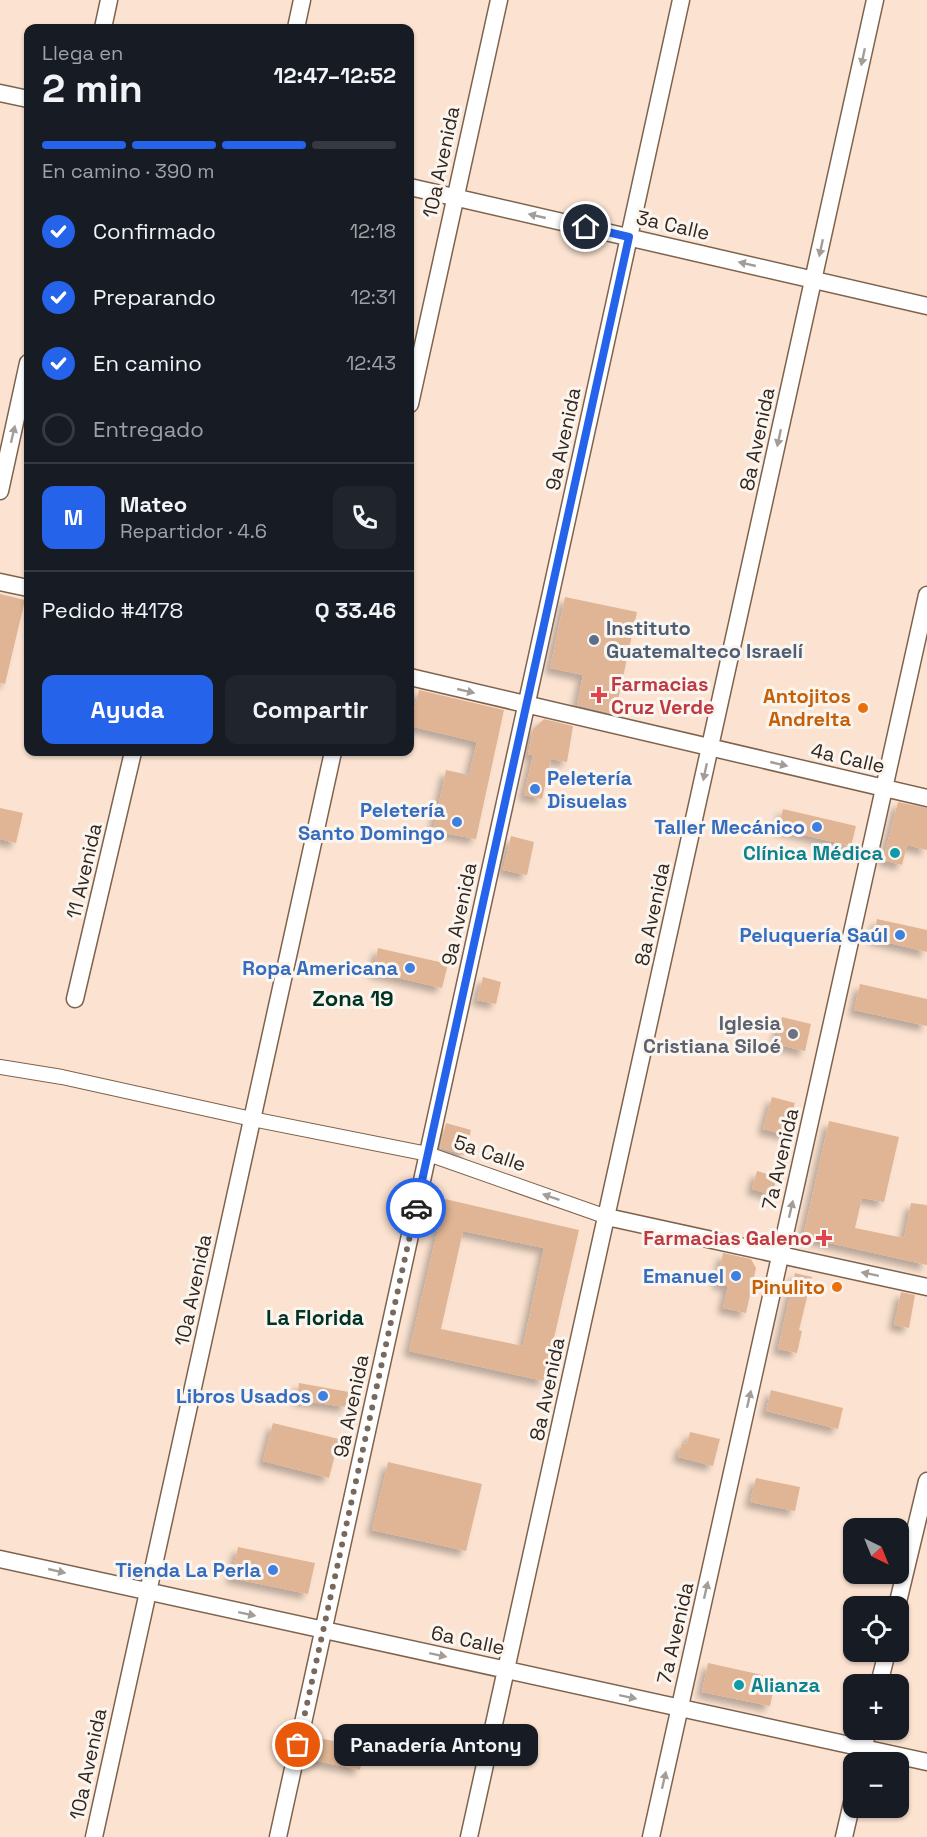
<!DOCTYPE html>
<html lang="es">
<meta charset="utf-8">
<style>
body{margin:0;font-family:"Space Grotesk",sans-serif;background:#20242c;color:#f1f3f6;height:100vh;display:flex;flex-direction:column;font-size:22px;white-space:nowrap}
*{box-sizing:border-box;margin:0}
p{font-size:20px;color:#9ea1a6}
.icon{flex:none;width:33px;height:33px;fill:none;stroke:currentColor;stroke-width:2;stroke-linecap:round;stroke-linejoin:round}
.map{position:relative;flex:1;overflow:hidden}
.details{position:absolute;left:24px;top:24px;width:390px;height:732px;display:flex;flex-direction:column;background:#171b24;border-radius:12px;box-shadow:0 2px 4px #0004}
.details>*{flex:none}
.needle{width:39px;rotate:137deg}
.controls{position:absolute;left:843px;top:1518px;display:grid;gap:12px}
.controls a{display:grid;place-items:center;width:66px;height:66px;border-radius:12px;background:#171b24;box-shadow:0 2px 4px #0004;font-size:30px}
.pin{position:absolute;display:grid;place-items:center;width:51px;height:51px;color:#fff;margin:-26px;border:3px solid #fff;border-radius:50%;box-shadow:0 2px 6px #0007}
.courier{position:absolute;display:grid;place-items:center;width:60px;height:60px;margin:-30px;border:4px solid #2563eb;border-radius:50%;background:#fff;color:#222;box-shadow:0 2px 8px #0007}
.bubble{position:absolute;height:42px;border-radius:12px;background:#171b24;box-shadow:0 2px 4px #0004;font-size:20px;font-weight:800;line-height:42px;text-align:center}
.headline em{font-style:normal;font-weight:800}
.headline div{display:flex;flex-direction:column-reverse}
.headline{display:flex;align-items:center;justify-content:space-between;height:102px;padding:0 18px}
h1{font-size:39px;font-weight:800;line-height:45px}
.bar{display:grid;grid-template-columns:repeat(4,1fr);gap:9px 6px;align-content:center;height:72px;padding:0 18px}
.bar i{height:8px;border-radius:4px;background:#363941}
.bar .selected{background:#2563eb}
.bar p{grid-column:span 4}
.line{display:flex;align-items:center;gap:15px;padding:0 18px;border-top:2px solid #363941}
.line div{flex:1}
.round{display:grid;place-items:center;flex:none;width:63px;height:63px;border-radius:12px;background:#20242c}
ol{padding:0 18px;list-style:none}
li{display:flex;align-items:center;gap:18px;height:66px}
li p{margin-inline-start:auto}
li .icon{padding:6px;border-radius:50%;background:#2563eb;color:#fff;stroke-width:4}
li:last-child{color:#9ea1a6}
li i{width:33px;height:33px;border:3px solid #363941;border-radius:50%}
.primary-button{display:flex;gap:12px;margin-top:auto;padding:12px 18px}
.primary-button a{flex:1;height:69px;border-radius:12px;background:#2563eb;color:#fff;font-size:24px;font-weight:800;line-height:69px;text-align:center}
.primary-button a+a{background:#20242c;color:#f1f3f6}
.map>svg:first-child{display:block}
.building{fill:#e0b595;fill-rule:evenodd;filter:url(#shadow)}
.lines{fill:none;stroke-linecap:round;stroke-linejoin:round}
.pedestrian-casing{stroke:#7d634e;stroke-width:16}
.minor-casing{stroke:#7d634e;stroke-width:19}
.pedestrian{stroke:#fff;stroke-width:14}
.minor{stroke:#fff;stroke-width:16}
.oneway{fill:#a39d99}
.done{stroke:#79685c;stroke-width:6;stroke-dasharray:0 10.8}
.route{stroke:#2563eb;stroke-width:8}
.service-dot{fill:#5c6f8a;stroke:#fbf5f0;stroke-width:2}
.health-dot{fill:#e0444e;stroke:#fbf5f0;stroke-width:2}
.food-dot{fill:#e8710a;stroke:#fbf5f0;stroke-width:2}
.shop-dot{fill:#3f7fe0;stroke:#fbf5f0;stroke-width:2}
.culture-dot{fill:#0f9aa8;stroke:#fbf5f0;stroke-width:2}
.worship-dot{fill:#6b7280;stroke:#fbf5f0;stroke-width:2}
.labels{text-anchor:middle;stroke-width:6;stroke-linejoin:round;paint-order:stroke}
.street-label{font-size:20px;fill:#32261d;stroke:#fbf5f0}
.service-label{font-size:20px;font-weight:bold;fill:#4e5e75;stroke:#fbf5f0;text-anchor:start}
.health-label{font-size:20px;font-weight:bold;fill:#be3a42;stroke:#fbf5f0;text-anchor:start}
.food-label{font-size:20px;font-weight:bold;fill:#c56008;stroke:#fbf5f0;text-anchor:end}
.shop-label{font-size:20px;font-weight:bold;fill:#366cbe;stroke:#fbf5f0;text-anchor:end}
.culture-label{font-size:20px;font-weight:bold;fill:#0d838f;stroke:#fbf5f0;text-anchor:end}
.worship-label{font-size:20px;font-weight:bold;fill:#5b616d;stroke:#fbf5f0;text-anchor:end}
.neighbourhood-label{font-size:21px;font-weight:bold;fill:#003323;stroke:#fbf5f0}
.quarter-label{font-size:22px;font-weight:bold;fill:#003323;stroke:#fbf5f0}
</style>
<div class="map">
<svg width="927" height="1837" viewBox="0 0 927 1837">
<defs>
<filter id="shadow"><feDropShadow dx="-5.5" dy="5.5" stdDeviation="3" flood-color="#0004"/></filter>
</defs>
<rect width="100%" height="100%" fill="#fce3d1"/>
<path class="building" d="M 0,594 L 25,600 L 5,684 L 0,683 Z
M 565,597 L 637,612 L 615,714 L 577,705 L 583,675 L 550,668 Z
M 419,690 L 504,710 L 476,839 L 433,831 L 446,770 L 469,775 L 477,742 L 410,726 Z
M 544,719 L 573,726 L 567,762 L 551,759 L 542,799 L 524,795 L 533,755 L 528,754 L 533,729 Z
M 898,802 L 927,808 L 927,850 L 907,845 L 902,865 L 883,860 Z
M 0,808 L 23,813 L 16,843 L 0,839 Z
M 783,809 L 856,826 L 851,846 L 778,829 Z
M 511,836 L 534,842 L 527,875 L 503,870 Z
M 877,919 L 927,930 L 927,952 L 873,939 Z
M 378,948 L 448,964 L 442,988 L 373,972 Z
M 483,977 L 501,982 L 496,1004 L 477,1000 Z
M 860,984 L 927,999 L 927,1026 L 854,1010 Z
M 782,1017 L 811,1024 L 805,1051 L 775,1044 Z
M 772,1097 L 795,1103 L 786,1135 L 763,1129 Z
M 829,1121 L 899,1137 L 884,1202 L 862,1198 L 855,1228 L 904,1238 L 911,1203 L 927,1205 L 927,1265 L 803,1237 Z
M 446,1123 L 471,1130 L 465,1155 L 440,1148 Z
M 757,1171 L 777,1177 L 772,1195 L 752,1189 Z
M 445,1199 L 579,1230 L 544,1381 L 409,1351 ZM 463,1231 L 544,1248 L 523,1346 L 441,1329 Z
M 723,1253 L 751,1259 L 756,1268 L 746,1313 L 723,1308 L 728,1286 L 717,1283 Z
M 795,1273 L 812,1277 L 799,1330 L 802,1331 L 797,1353 L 778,1349 Z
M 901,1292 L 915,1295 L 909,1328 L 894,1325 Z
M 299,1383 L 349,1392 L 346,1407 L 297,1400 Z
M 771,1390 L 843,1408 L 838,1429 L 766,1411 Z
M 273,1423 L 339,1439 L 329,1478 L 263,1461 Z
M 690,1432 L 720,1439 L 713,1466 L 678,1457 L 682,1443 L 687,1444 Z
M 388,1462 L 482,1484 L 466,1551 L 372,1530 Z
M 756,1478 L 800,1487 L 795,1511 L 750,1502 Z
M 238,1547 L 315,1563 L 308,1594 L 231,1578 Z
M 708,1663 L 776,1678 L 770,1706 L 702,1692 Z
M 313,1737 L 365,1747 L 360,1770 L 308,1759 Z"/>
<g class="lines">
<defs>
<path id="pedestrian" d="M 0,1067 L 62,1077 L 252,1119 L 428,1154 L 607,1217"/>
<path id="minor" d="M 103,28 L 109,0
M 296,28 L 302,0
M 0,93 L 28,99
M 410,187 L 927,306
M 410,404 L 499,0
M 0,491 L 28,363
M 0,582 L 28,588
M 410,677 L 927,798
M 75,999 L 133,752
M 607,1217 L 927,1287
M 0,1559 L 927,1762
M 897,1606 L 927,1481
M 879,1684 L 887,1652
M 860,1762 L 868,1730
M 94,1837 L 333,752
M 278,1837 L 681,0
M 469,1837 L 875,0
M 651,1837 L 927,595
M 844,1837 L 854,1794"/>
</defs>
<use href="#pedestrian" class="pedestrian-casing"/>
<use href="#minor" class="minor-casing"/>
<use href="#pedestrian" class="pedestrian"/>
<use href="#minor" class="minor"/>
</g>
<defs><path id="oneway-solid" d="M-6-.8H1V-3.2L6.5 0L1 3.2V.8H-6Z" transform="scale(1.5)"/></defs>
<g class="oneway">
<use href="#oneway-solid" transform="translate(863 57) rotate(102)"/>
<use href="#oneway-solid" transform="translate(537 216) rotate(-167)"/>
<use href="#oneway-solid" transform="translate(821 248) rotate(102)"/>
<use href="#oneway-solid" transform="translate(747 264) rotate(-167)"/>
<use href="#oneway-solid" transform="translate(13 434) rotate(-77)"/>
<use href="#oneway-solid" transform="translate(779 438) rotate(102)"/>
<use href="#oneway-solid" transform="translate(466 691) rotate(13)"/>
<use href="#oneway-solid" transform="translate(779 764) rotate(13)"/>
<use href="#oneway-solid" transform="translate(705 772) rotate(102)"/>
<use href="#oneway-solid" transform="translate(551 1197) rotate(-161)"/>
<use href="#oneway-solid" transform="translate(791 1209) rotate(-77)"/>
<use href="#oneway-solid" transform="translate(870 1274) rotate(-168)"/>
<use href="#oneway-solid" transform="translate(749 1399) rotate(-77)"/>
<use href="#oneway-solid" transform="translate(57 1571) rotate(13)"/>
<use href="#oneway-solid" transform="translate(706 1590) rotate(-77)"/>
<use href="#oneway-solid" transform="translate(247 1614) rotate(12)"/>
<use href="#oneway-solid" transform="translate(438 1655) rotate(12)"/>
<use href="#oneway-solid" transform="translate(628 1697) rotate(12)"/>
<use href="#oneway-solid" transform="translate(664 1780) rotate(-77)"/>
</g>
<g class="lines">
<path class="done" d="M 298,1745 L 416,1208"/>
<path class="route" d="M 416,1208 L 629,237 L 586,227"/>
</g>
<circle class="service-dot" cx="594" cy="640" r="6"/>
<g class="health-dot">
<path d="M596 686h6v6h6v6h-6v6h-6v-6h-6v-6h6z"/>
<path d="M821 1229h6v6h6v6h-6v6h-6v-6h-6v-6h6z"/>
</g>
<g class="food-dot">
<circle cx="863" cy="708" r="6"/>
<circle cx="837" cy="1287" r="6"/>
</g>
<g class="shop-dot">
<circle cx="535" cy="789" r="6"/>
<circle cx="457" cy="822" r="6"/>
<circle cx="817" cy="827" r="6"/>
<circle cx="900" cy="935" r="6"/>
<circle cx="410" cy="968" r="6"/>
<circle cx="736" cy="1276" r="6"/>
<circle cx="323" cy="1396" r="6"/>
<circle cx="273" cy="1570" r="6"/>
</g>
<g class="culture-dot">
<circle cx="895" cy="853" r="6"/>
<circle cx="739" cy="1685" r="6"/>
</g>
<circle class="worship-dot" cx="793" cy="1034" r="6"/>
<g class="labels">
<g class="street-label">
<text transform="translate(441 162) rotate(-78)" y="7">10a Avenida</text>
<text transform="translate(673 225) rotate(13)" y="7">3a Calle</text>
<text transform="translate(563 439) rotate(-78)" y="7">9a Avenida</text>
<text transform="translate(757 439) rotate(-78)" y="7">8a Avenida</text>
<text transform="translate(848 758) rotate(13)" y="7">4a Calle</text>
<text transform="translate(84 871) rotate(-77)" y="7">11 Avenida</text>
<text transform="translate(459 914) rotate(-78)" y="7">9a Avenida</text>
<text transform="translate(652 914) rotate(-78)" y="7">8a Avenida</text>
<text transform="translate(490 1153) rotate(19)" y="7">5a Calle</text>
<text transform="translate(780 1159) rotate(-77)" y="7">7a Avenida</text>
<text transform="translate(193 1290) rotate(-78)" y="7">10a Avenida</text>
<text transform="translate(547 1389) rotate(-78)" y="7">8a Avenida</text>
<text transform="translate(351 1406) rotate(-78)" y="7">9a Avenida</text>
<text transform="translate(675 1633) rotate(-77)" y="7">7a Avenida</text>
<text transform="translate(468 1640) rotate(12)" y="7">6a Calle</text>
<text transform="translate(88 1764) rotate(-78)" y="7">10a Avenida</text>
</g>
<g class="service-label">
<text x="606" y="635">Instituto<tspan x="606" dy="23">Guatemalteco Israelí</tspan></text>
</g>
<g class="health-label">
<text x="611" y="691">Farmacias<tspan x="611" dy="23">Cruz Verde</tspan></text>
<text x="812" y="1245" text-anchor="end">Farmacias Galeno</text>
</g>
<g class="food-label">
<text x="851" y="703">Antojitos<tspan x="851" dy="23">Andrelta</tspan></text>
<text x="825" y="1294">Pinulito</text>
</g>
<g class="shop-label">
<text x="547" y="785" text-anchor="start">Peletería<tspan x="547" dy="23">Disuelas</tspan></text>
<text x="445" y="817">Peletería<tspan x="445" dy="23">Santo Domingo</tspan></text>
<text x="805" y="834">Taller Mecánico</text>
<text x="888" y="942">Peluquería Saúl</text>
<text x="398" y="975">Ropa Americana</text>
<text x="724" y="1283">Emanuel</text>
<text x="311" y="1403">Libros Usados</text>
<text x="261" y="1577">Tienda La Perla</text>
</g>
<g class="culture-label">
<text x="883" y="860">Clínica Médica</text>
<text x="751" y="1692" text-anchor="start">Alianza</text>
</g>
<g class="worship-label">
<text x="781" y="1030">Iglesia<tspan x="781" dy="23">Cristiana Siloé</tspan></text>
</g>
<g class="neighbourhood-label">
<text x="315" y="1325">La Florida</text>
</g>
<g class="quarter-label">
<text x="353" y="1006">Zona 19</text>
</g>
</g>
</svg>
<div class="controls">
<a><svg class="needle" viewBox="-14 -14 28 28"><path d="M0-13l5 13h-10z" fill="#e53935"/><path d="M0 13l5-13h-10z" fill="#9ea1a6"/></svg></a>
<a><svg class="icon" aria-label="locate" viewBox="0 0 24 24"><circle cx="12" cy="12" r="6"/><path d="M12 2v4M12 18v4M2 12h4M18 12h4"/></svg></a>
<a>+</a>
<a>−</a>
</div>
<div class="pin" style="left:298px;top:1745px;background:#ea580c"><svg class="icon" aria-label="bag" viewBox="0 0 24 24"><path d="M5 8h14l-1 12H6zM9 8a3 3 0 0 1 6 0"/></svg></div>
<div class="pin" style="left:586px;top:227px;background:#1f2937"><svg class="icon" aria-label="home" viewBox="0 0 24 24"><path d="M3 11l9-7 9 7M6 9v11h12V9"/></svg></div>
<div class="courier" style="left:416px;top:1208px"><svg class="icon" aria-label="car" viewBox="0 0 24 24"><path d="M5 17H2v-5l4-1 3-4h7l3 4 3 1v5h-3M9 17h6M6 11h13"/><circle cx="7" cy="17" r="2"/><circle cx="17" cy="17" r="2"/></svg></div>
<div class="bubble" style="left:334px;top:1724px;width:204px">Panadería Antony</div>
<section class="details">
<div class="headline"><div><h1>2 min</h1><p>Llega en</p></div><em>12:47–12:52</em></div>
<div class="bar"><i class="selected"></i><i class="selected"></i><i class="selected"></i><i></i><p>En camino · 390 m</p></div>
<ol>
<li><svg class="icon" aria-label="check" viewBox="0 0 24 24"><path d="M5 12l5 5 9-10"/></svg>Confirmado<p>12:18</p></li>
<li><svg class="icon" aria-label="check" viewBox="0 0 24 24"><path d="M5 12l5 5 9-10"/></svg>Preparando<p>12:31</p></li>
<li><svg class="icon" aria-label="check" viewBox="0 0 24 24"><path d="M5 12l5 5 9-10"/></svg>En camino<p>12:43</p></li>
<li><i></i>Entregado</li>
</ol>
<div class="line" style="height:108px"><b class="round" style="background:#2563eb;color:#fff">M</b><div><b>Mateo</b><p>Repartidor · 4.6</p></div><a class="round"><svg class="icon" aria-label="phone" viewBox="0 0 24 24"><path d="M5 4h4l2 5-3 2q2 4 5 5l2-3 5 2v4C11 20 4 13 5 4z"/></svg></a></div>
<div class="line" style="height:78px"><div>Pedido #4178</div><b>Q 33.46</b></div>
<div class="primary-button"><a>Ayuda</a><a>Compartir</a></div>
</section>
</div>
